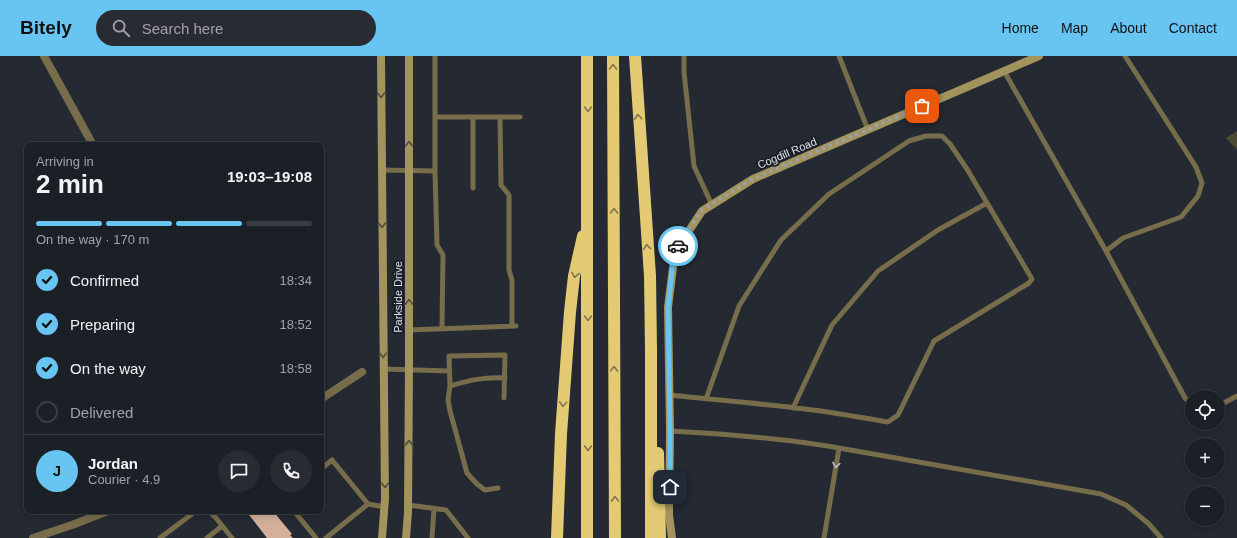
<!DOCTYPE html>
<meta charset="utf-8">
<style>
body{margin:0;font-family:Helvetica,sans-serif;background:#282c32;color:#f1f3f6;height:100vh;display:flex;flex-direction:column;font-size:15px;white-space:nowrap}
*{box-sizing:border-box;margin:0}
p{font-size:13px;color:#a0a2a7}
.icon{flex:none;width:22px;height:22px;fill:none;stroke:currentColor;stroke-width:2;stroke-linecap:round;stroke-linejoin:round}
.map{position:relative;flex:1;overflow:hidden}
.details{position:absolute;left:24px;top:86px;width:300px;height:372px;display:flex;flex-direction:column;background:#1b1f26;border-radius:8px;box-shadow:0 2px 10px #0003,0 0 0 1px #393d43}
.details>*{flex:none}
.buttons{position:absolute;left:1185px;top:334px;display:grid;gap:8px}
.buttons a{display:grid;place-items:center;width:40px;height:40px;border-radius:50%;background:#1b1f26;box-shadow:0 2px 10px #0003,0 0 0 1px #393d43;font-size:20px}
.pin{position:absolute;display:grid;place-items:center;width:34px;height:34px;color:#fff;margin:-17px;border-radius:8px;box-shadow:0 2px 6px #0006}
.courier{position:absolute;display:grid;place-items:center;width:40px;height:40px;margin:-20px;border:3px solid #68c4f0;border-radius:50%;background:#fff;color:#222;box-shadow:0 1px 5px #0007}
.head em{font-style:normal;font-weight:600}
.head div{display:flex;flex-direction:column-reverse}
.head{display:flex;align-items:center;justify-content:space-between;height:68px;padding:0 12px}
h1{font-size:26px;font-weight:600;line-height:30px}
.bar{display:grid;grid-template-columns:repeat(4,1fr);gap:6px 4px;align-content:center;height:48px;padding:0 12px}
.bar i{height:5px;border-radius:3px;background:#393d43}
.bar .current{background:#68c4f0}
.bar p{grid-column:span 4}
.line{display:flex;align-items:center;gap:10px;padding:0 12px;border-top:1px solid #393d43}
.line div{flex:1}
.round{display:grid;place-items:center;flex:none;width:42px;height:42px;border-radius:21px;background:#282c32}
ol{padding:0 12px;list-style:none}
li{display:flex;align-items:center;gap:12px;height:44px}
li p{margin-inline-start:auto}
li .icon{padding:4px;border-radius:50%;background:#68c4f0;color:#111;stroke-width:4}
li:last-child{color:#a0a2a7}
li i{width:22px;height:22px;border:2px solid #393d43;border-radius:50%}
header{display:flex;align-items:center;gap:24px;box-sizing:border-box;height:56px;padding:0 20px;background:#68c4f0;color:#111}
header strong{font-size:19px}
nav{display:flex;gap:22px;margin-inline-start:auto;font-size:14px}
.search{width:280px;height:36px;background:#282c32;display:flex;align-items:center;gap:10px;box-sizing:border-box;padding:0 14px;border-radius:22px;color:#a0a2a7;font-size:15px}
.map>svg:first-child{display:block}
.green{fill:#494a31}
.building{fill:#d4b09a}
.lines{fill:none;stroke-linecap:round;stroke-linejoin:round}
.lane{stroke:#776d4b;stroke-width:5}
.street{stroke:#776d4b;stroke-width:8}
.secondary{stroke:#a3935c;stroke-width:8}
.highway{stroke:#e4cb73;stroke-width:12}
.oneway{stroke:#80754e}
.oneway2{stroke:#514d3d}
.oneway3{stroke:#bebeb8}
.done{stroke:#9ca0a7;stroke-width:4;stroke-dasharray:0 7.2}
.route{stroke:#68c4f0;stroke-width:5}
.labels{text-anchor:middle;stroke-width:4;stroke-linejoin:round;paint-order:stroke}
.street-label{font-size:11px;fill:#dde0e6;stroke:#1b1f28}
</style>
<header>
<strong>Bitely</strong>
<div class="search"><svg class="icon" aria-label="search" viewBox="0 0 24 24"><circle cx="10" cy="10" r="6"/><path d="M15 15l6 6"/></svg>Search here</div>
<nav><a>Home</a><a>Map</a><a>About</a><a>Contact</a></nav>
</header>
<div class="map">
<svg width="1237" height="482" viewBox="0 0 1237 482">
<rect width="100%" height="100%" fill="#242932"/>
<path class="green" d="M 1237,75 L 1237,94 L 1226,82 Z"/>
<path class="building" d="M 246,455 L 273,455 L 292,478 L 290,479 L 293,482 L 267,482 Z"/>
<g class="lines">
<path class="lane" d="M 684,0 L 684,16 L 694,110 L 712,149
M 839,0 L 868,74
M 1004,15 L 1106,195 L 1123,182 L 1181,161 L 1198,140 L 1202,127 L 1196,111 L 1125,0
M 436,61 L 520,61
M 473,61 L 473,132
M 500,61 L 501,129 L 509,139 L 509,214 L 512,224 L 512,270
M 381,114 L 435,115 L 435,0
M 435,115 L 437,189 L 443,199 L 442,271
M 1106,195 L 1185,342 L 1192,348
M 409,274 L 516,270
M 383,313 L 449,315
M 450,330 C 470,324 483,321 505,322
M 670,339 C 717,344 765,348 813,354 C 838,357 863,362 888,366 L 898,359 L 934,285 L 1029,227 L 1032,223 L 967,113 L 950,88 L 942,80 L 926,80 L 909,85 L 829,138 L 781,184 L 739,250 L 706,343
M 1218,350 L 1237,340
M 793,352 L 832,269 L 878,215 L 938,174 L 987,147
M 670,375 C 727,378 783,382 839,392 L 824,482
M 839,392 L 1101,438 L 1126,449 L 1149,468 L 1161,482
M 321,413 L 332,404 L 368,448
M 498,432 L 485,434 L 477,428 L 467,417 L 450,355 L 448,344 L 450,330 L 449,300 L 505,299 L 504,342
M 408,449 L 446,454 L 468,482
M 209,455 L 216,462 L 232,482
M 294,455 L 316,482
M 160,482 L 196,455
M 207,482 L 222,470
M 326,482 L 368,448 L 385,451
M 432,482 L 434,452"/>
<path class="street" d="M 44,0 L 93,89
M 321,343 L 362,316
M 33,482 L 72,469 L 108,455"/>
<path class="secondary" d="M 381,0 L 385,443 L 382,482
M 406,482 L 408,456 L 409,310 L 409,0
M 672,482 L 669,459 L 670,375 L 668,251 L 675,196 L 702,155 L 753,123 L 1039,0"/>
<path class="highway" d="M 613,0 L 615,482
M 635,0 L 650,220 L 651,294 L 651,482
M 658,397 L 660,482
M 557,482 L 561,378 L 570,256 L 574,220 L 583,180
M 587,482 L 587,0"/>
</g>
<defs><path id="oneway-chevron" d="M-2-3.5L2.5 0L-2 3.5" fill="none" stroke-width="1.6" stroke-linecap="round" stroke-linejoin="round"/></defs>
<g class="oneway">
<use href="#oneway-chevron" transform="translate(613 11) rotate(-90)"/>
<use href="#oneway-chevron" transform="translate(588 53) rotate(90)"/>
<use href="#oneway-chevron" transform="translate(638 61) rotate(-94)"/>
<use href="#oneway-chevron" transform="translate(614 155) rotate(-90)"/>
<use href="#oneway-chevron" transform="translate(647 191) rotate(-95)"/>
<use href="#oneway-chevron" transform="translate(575 219) rotate(100)"/>
<use href="#oneway-chevron" transform="translate(588 262) rotate(90)"/>
<use href="#oneway-chevron" transform="translate(614 313) rotate(-90)"/>
<use href="#oneway-chevron" transform="translate(563 348) rotate(94)"/>
<use href="#oneway-chevron" transform="translate(588 392) rotate(90)"/>
<use href="#oneway-chevron" transform="translate(615 443) rotate(-91)"/>
</g>
<g class="oneway2">
<use href="#oneway-chevron" transform="translate(381 39) rotate(90)"/>
<use href="#oneway-chevron" transform="translate(409 88) rotate(-90)"/>
<use href="#oneway-chevron" transform="translate(382 169) rotate(90)"/>
<use href="#oneway-chevron" transform="translate(409 246) rotate(-90)"/>
<use href="#oneway-chevron" transform="translate(383 299) rotate(90)"/>
<use href="#oneway-chevron" transform="translate(409 387) rotate(-90)"/>
<use href="#oneway-chevron" transform="translate(385 429) rotate(89)"/>
</g>
<use class="oneway3" href="#oneway-chevron" transform="translate(836 409) rotate(100)"/>
<g class="lines">
<path class="done" d="M 678,190 L 702,154 L 753,123 L 922,50"/>
<path class="route" d="M 670,431 L 670,375 L 668,252 L 674,196 L 678,190"/>
</g>
<g class="labels">
<g class="street-label">
<text transform="translate(787 97) rotate(-23)" y="4">Cogdill Road</text>
<text transform="translate(398 241) rotate(-90)" y="4">Parkside Drive</text>
</g>
</g>
</svg>
<div class="buttons">
<a><svg class="icon" aria-label="locate" viewBox="0 0 24 24"><circle cx="12" cy="12" r="6"/><path d="M12 2v4M12 18v4M2 12h4M18 12h4"/></svg></a>
<a>+</a>
<a>−</a>
</div>
<div class="pin" style="left:922px;top:50px;background:#ea580c"><svg class="icon" aria-label="bag" viewBox="0 0 24 24"><path d="M5 8h14l-1 12H6zM9 8a3 3 0 0 1 6 0"/></svg></div>
<div class="pin" style="left:670px;top:431px;background:#1f2937"><svg class="icon" aria-label="home" viewBox="0 0 24 24"><path d="M3 11l9-7 9 7M6 9v11h12V9"/></svg></div>
<div class="courier" style="left:678px;top:190px"><svg class="icon" aria-label="car" viewBox="0 0 24 24"><path d="M5 17H2v-5l4-1 3-4h7l3 4 3 1v5h-3M9 17h6M6 11h13"/><circle cx="7" cy="17" r="2"/><circle cx="17" cy="17" r="2"/></svg></div>
<section class="details">
<div class="head"><div><h1>2 min</h1><p>Arriving in</p></div><em>19:03–19:08</em></div>
<div class="bar"><i class="current"></i><i class="current"></i><i class="current"></i><i></i><p>On the way · 170 m</p></div>
<ol>
<li><svg class="icon" aria-label="check" viewBox="0 0 24 24"><path d="M5 12l5 5 9-10"/></svg>Confirmed<p>18:34</p></li>
<li><svg class="icon" aria-label="check" viewBox="0 0 24 24"><path d="M5 12l5 5 9-10"/></svg>Preparing<p>18:52</p></li>
<li><svg class="icon" aria-label="check" viewBox="0 0 24 24"><path d="M5 12l5 5 9-10"/></svg>On the way<p>18:58</p></li>
<li><i></i>Delivered</li>
</ol>
<div class="line" style="height:72px"><b class="round" style="background:#68c4f0;color:#111">J</b><div><b>Jordan</b><p>Courier · 4.9</p></div><a class="round"><svg class="icon" aria-label="chat" viewBox="0 0 24 24"><path d="M4 5h16v11H9l-5 4z"/></svg></a><a class="round"><svg class="icon" aria-label="phone" viewBox="0 0 24 24"><path d="M5 4h4l2 5-3 2q2 4 5 5l2-3 5 2v4C11 20 4 13 5 4z"/></svg></a></div>
</section>
</div>
